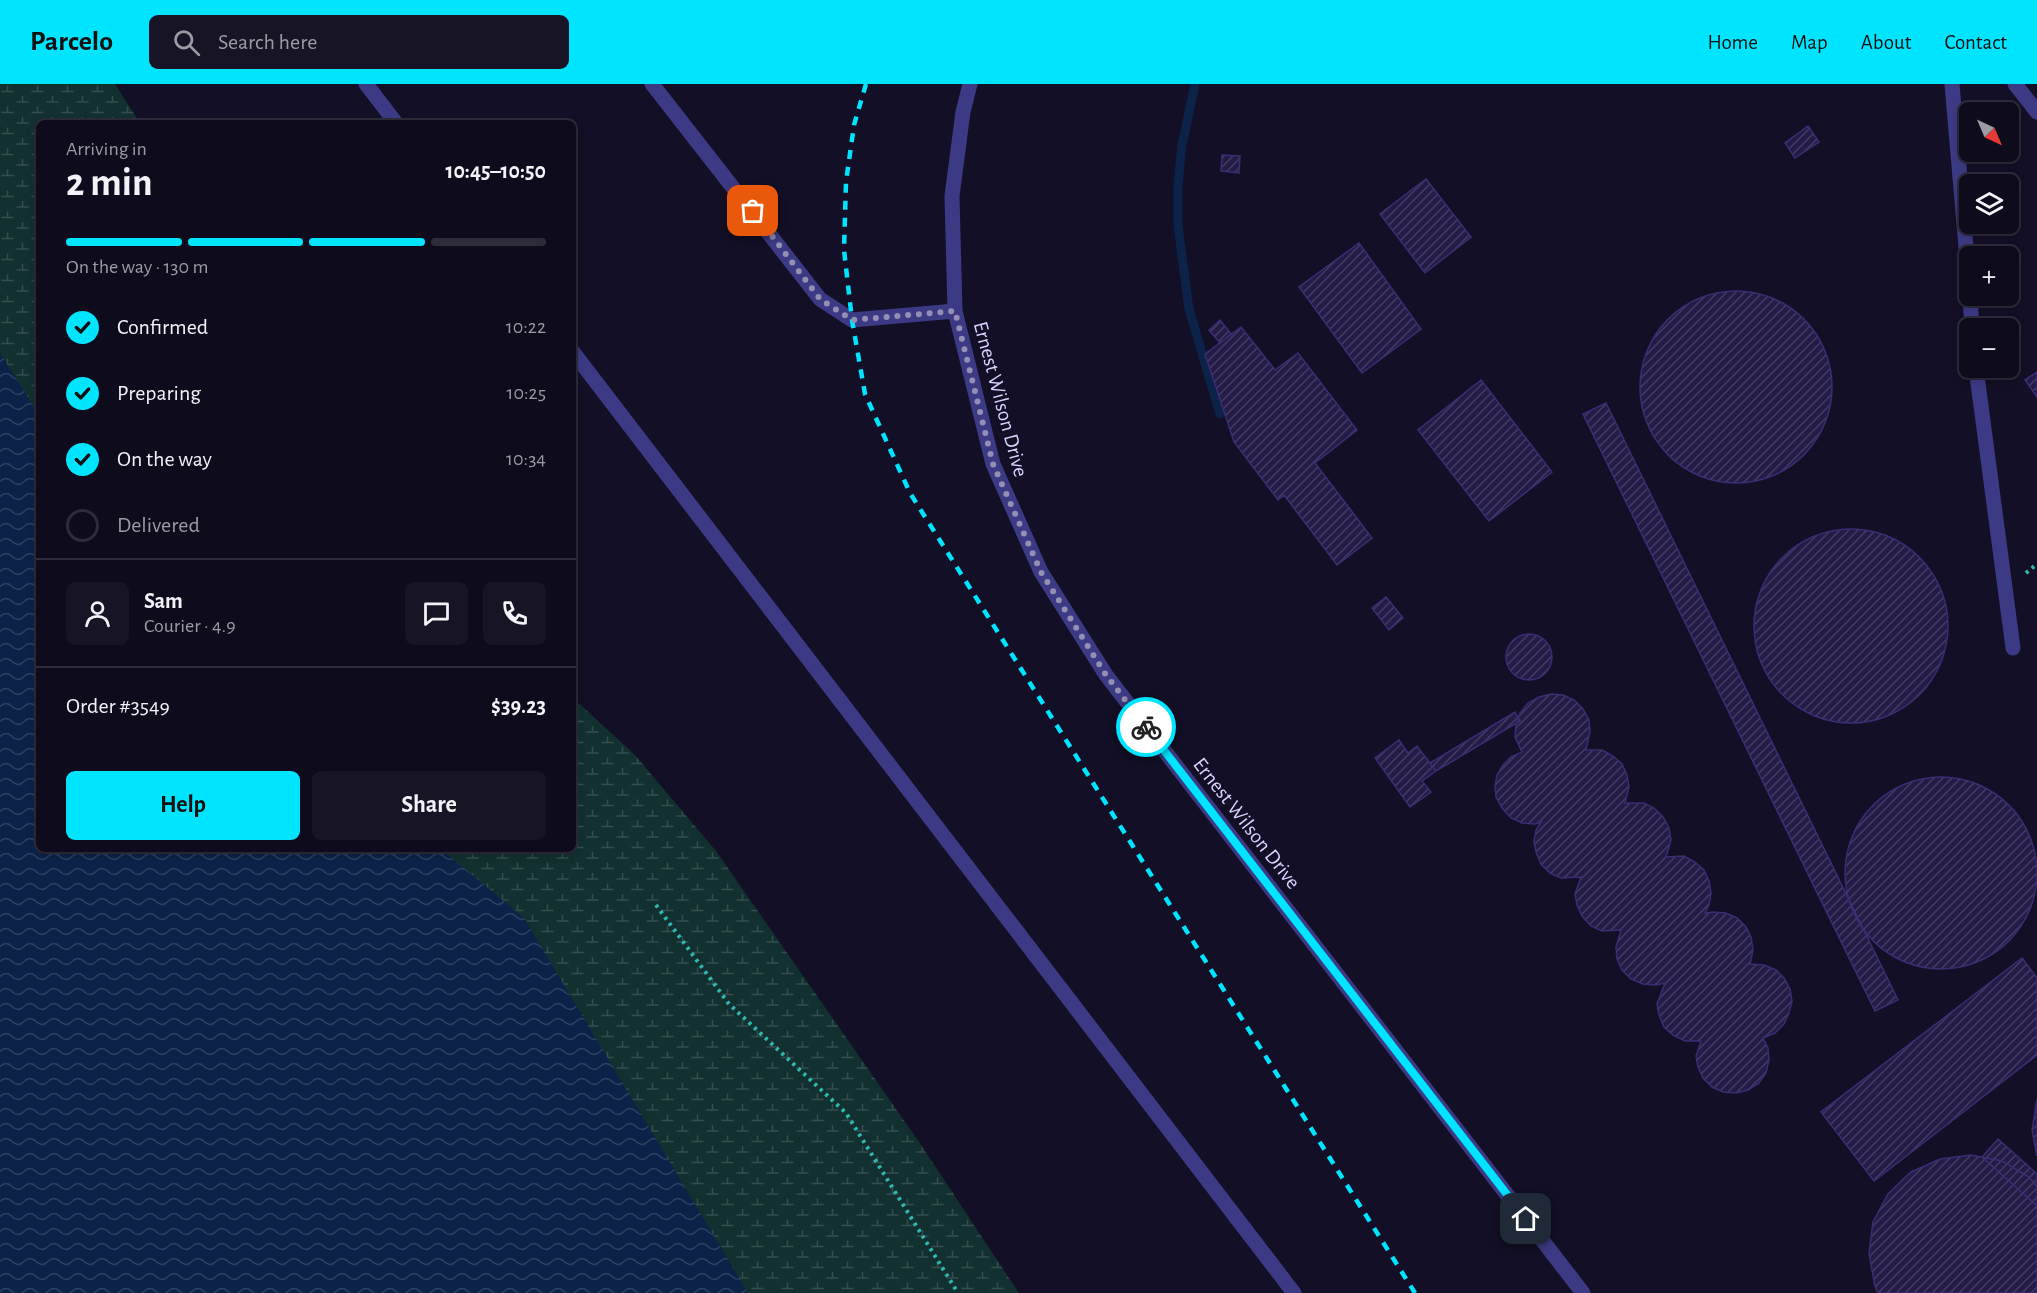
<!DOCTYPE html>
<meta charset="utf-8">
<style>
body{margin:0;font-family:"Alegreya Sans",sans-serif;background:#171425;color:#f1f3f6;height:100vh;display:flex;flex-direction:column;font-size:22px;white-space:nowrap}
*{box-sizing:border-box;margin:0}
p{font-size:20px;color:#9b9ba3}
.icon{flex:none;width:33px;height:33px;fill:none;stroke:currentColor;stroke-width:2;stroke-linecap:round;stroke-linejoin:round}
.map{position:relative;flex:1;overflow:hidden}
.sheet{position:absolute;left:36px;top:36px;width:540px;height:732px;display:flex;flex-direction:column;background:#0e0b1c;border-radius:9px;box-shadow:0 3px 9px #0003,0 0 0 2px #2e2b3b}
.sheet>*{flex:none}
.needle{width:39px;rotate:136deg}
.buttons{position:absolute;left:1959px;top:18px;display:grid;gap:12px}
.buttons a{display:grid;place-items:center;width:60px;height:60px;border-radius:9px;background:#0e0b1c;box-shadow:0 3px 9px #0003,0 0 0 2px #2e2b3b;font-size:30px}
.pin{position:absolute;display:grid;place-items:center;width:51px;height:51px;color:#fff;margin:-26px;border-radius:12px;box-shadow:0 3px 9px #0006}
.courier{position:absolute;display:grid;place-items:center;width:60px;height:60px;margin:-30px;border:4px solid #00e5ff;border-radius:50%;background:#fff;color:#222;box-shadow:0 2px 8px #0007}
.head em{font-style:normal;font-weight:700}
.head div{display:flex;flex-direction:column-reverse}
.head{display:flex;align-items:center;justify-content:space-between;height:102px;padding:0 30px}
h1{font-size:39px;font-weight:700;line-height:45px}
.bar{display:grid;grid-template-columns:repeat(4,1fr);gap:9px 6px;align-content:center;height:72px;padding:0 30px}
.bar i{height:8px;border-radius:4px;background:#2e2b3b}
.bar .active{background:#00e5ff}
.bar p{grid-column:span 4}
.line{display:flex;align-items:center;gap:15px;padding:0 30px;border-top:2px solid #2e2b3b}
.line div{flex:1}
.round{display:grid;place-items:center;flex:none;width:63px;height:63px;border-radius:9px;background:#171425}
ol{padding:0 30px;list-style:none}
li{display:flex;align-items:center;gap:18px;height:66px}
li p{margin-inline-start:auto}
li .icon{padding:6px;border-radius:50%;background:#00e5ff;color:#111;stroke-width:4}
li:last-child{color:#9b9ba3}
li i{width:33px;height:33px;border:3px solid #2e2b3b;border-radius:50%}
.button{display:flex;gap:12px;margin-top:auto;padding:12px 30px}
.button a{flex:1;height:69px;border-radius:9px;background:#00e5ff;color:#111;font-size:24px;font-weight:700;line-height:69px;text-align:center}
.button a+a{background:#171425;color:#f1f3f6}
header{display:flex;align-items:center;gap:36px;box-sizing:border-box;height:84px;padding:0 30px;background:#00e5ff;color:#111}
header strong{font-size:28px}
nav{display:flex;gap:33px;margin-inline-start:auto;font-size:21px}
.search{width:420px;height:54px;background:#171425;display:flex;align-items:center;gap:15px;box-sizing:border-box;padding:0 21px;border-radius:9px;color:#9b9ba3;font-size:22px}
.map>svg:first-child{display:block}
.wetland{fill:url(#wetland-marsh)}
.water{fill:url(#water-waves)}
.lines{fill:none;stroke-linecap:round;stroke-linejoin:round}
.stream{stroke:#0c2248;stroke-width:9}
.building{fill:url(#building-hatch);stroke:#3b2d73;stroke-width:1.5}
.path{stroke:#2fb8b0;stroke-width:4;stroke-dasharray:3 4.5;stroke-linecap:butt}
.service{stroke:#3d3a85;stroke-width:15}
.rail{stroke:#00e5ff;stroke-width:4.5;stroke-dasharray:9 8;stroke-linecap:butt}
.done{stroke:#948fb3;stroke-width:6;stroke-dasharray:0 10.8}
.route{stroke:#00e5ff;stroke-width:8}
.labels{text-anchor:middle;stroke-width:4.5;stroke-linejoin:round;paint-order:stroke}
.street-label{font-size:21px;fill:#d9d4ff;stroke:#130f26}
</style>
<header>
<strong>Parcelo</strong>
<div class="search"><svg class="icon" aria-label="search" viewBox="0 0 24 24"><circle cx="10" cy="10" r="6"/><path d="M15 15l6 6"/></svg>Search here</div>
<nav><a>Home</a><a>Map</a><a>About</a><a>Contact</a></nav>
</header>
<div class="map">
<svg width="2037" height="1209" viewBox="0 0 2037 1209">
<defs>
<pattern id="wetland-marsh" width="20" height="14" patternUnits="userSpaceOnUse" patternTransform="scale(1.5)"><rect width="20" height="14" fill="#12302f"/><path d="M1 5h8M5 5V1M11 12h8M15 12V8" fill="none" stroke="#344d4e"/></pattern>
<pattern id="water-waves" width="16" height="10" patternUnits="userSpaceOnUse" patternTransform="scale(1.5)"><rect width="16" height="10" fill="#0c2248"/><path d="M0 5q4-4 8 0t8 0" fill="none" stroke="#2f4163"/></pattern>
<pattern id="building-hatch" width="6" height="6" patternUnits="userSpaceOnUse" patternTransform="scale(1.5)"><rect width="6" height="6" fill="#241b47"/><path d="M-1 1l2-2M0 6l6-6M5 7l2-2" fill="none" stroke="#433b63"/></pattern>
</defs>
<rect width="100%" height="100%" fill="#130f26"/>
<path class="wetland" d="M 0,0 L 115,0 L 140,39 L 39,39 L 39,596 L 0,544 Z
M 573,614 L 635,671 L 716,767 L 919,1058 L 1019,1209 L 548,1209 L 197,765 L 573,765 Z"/>
<path class="water" d="M 0,269 L 39,331 L 39,765 L 441,765 L 524,834 L 748,1209 L 0,1209 Z"/>
<g class="lines">
<path class="stream" d="M 1195,0 L 1182,61 L 1178,100 L 1178,142 L 1189,225 L 1220,330"/>
</g>
<path class="building" d="M 1808,42 L 1819,58 L 1795,74 L 1785,59 Z
M 1222,71 L 1240,72 L 1239,89 L 1221,87 Z
M 1426,95 L 1471,153 L 1425,189 L 1380,130 Z
M 1359,159 L 1421,245 L 1362,289 L 1299,203 Z
M1640 303a96 96 0 1 1 192 0a96 96 0 1 1-192 0Z
M 1220,236 L 1231,250 L 1220,259 L 1209,246 Z
M 1241,243 L 1275,286 L 1298,269 L 1357,346 L 1315,379 L 1372,454 L 1337,481 L 1284,411 L 1278,416 L 1234,358 L 1205,270 Z
M 2037,288 L 2037,313 L 2025,296 Z
M 1481,296 L 1552,388 L 1489,437 L 1418,346 Z
M 1606,319 L 1898,916 L 1875,927 L 1583,330 Z
M1754 542a97 97 0 1 1 194 0a97 97 0 1 1-194 0Z
M 1386,513 L 1403,534 L 1389,546 L 1372,524 Z
M1506 573a23 23 0 1 1 46 0a23 23 0 1 1-46 0Z
M 1551,610 L 1563,611 L 1574,616 L 1583,625 L 1589,636 L 1590,648 L 1586,666 L 1602,666 L 1613,672 L 1622,680 L 1627,691 L 1629,703 L 1625,719 L 1644,719 L 1654,724 L 1663,733 L 1669,744 L 1671,756 L 1666,773 L 1684,772 L 1695,778 L 1704,786 L 1709,797 L 1711,809 L 1709,821 L 1705,829 L 1713,828 L 1726,829 L 1737,834 L 1746,843 L 1751,853 L 1753,866 L 1750,880 L 1764,881 L 1776,886 L 1784,894 L 1790,905 L 1792,917 L 1789,929 L 1784,940 L 1775,949 L 1763,954 L 1768,964 L 1769,976 L 1766,989 L 1759,999 L 1748,1006 L 1736,1009 L 1723,1008 L 1712,1003 L 1703,994 L 1698,983 L 1696,972 L 1701,957 L 1685,957 L 1673,951 L 1664,943 L 1659,931 L 1657,920 L 1665,899 L 1656,901 L 1643,900 L 1631,895 L 1622,886 L 1617,875 L 1616,863 L 1621,846 L 1602,847 L 1591,842 L 1582,832 L 1577,821 L 1575,810 L 1581,793 L 1561,794 L 1550,789 L 1541,780 L 1536,768 L 1534,757 L 1536,746 L 1541,738 L 1535,740 L 1522,739 L 1511,734 L 1502,724 L 1496,713 L 1495,702 L 1497,691 L 1503,681 L 1511,673 L 1522,668 L 1515,653 L 1516,641 L 1520,629 L 1528,619 L 1539,613 Z
M 1515,628 L 1520,637 L 1436,687 L 1430,679 Z
M 1399,656 L 1408,669 L 1417,662 L 1436,687 L 1422,697 L 1431,708 L 1410,723 L 1375,674 Z
M1845 789a96 96 0 1 1 192 0a96 96 0 1 1-192 0Z
M 2022,874 L 2037,894 L 2037,971 L 1874,1097 L 1821,1028 Z
M 2037,1015 L 2037,1072 L 2032,1046 Z
M 1998,1055 L 2037,1090 L 2037,1122 L 1982,1073 Z
M 1971,1071 L 2002,1077 L 2029,1093 L 2037,1103 L 2037,1209 L 1878,1209 L 1875,1202 L 1869,1170 L 1873,1138 L 1888,1110 L 1911,1088 L 1940,1075 Z"/>
<g class="lines">
<path class="path" d="M 2026,489 L 2037,480
M 656,821 L 729,920 L 846,1029 L 958,1209"/>
<path class="service" d="M 366,0 L 396,39
M 652,0 L 820,215 L 852,236 L 955,227
M 970,0 L 963,28 L 952,112 L 955,227 L 993,380 L 1041,488 L 1106,591 L 1583,1209
M 1952,0 L 1970,210
M 2015,0 L 2037,28
M 1970,212 L 1972,244
M 573,268 L 1294,1209
M 1976,284 L 2013,564"/>
<path class="rail" d="M 866,0 L 854,41 L 846,98 L 844,166 L 852,236 L 865,310 L 910,409 L 1415,1209"/>
</g>
<g class="lines">
<path class="done" d="M 753,127 L 820,215 L 852,236 L 955,227 L 993,380 L 1041,488 L 1106,591 L 1146,643"/>
<path class="route" d="M 1146,643 L 1526,1135"/>
</g>
<g class="labels">
<g class="street-label">
<text transform="translate(1001 315) rotate(75)" y="7">Ernest Wilson Drive</text>
<text transform="translate(1247 739) rotate(52)" y="7">Ernest Wilson Drive</text>
</g>
</g>
</svg>
<div class="buttons">
<a><svg class="needle" viewBox="-14 -14 28 28"><path d="M0-13l5 13h-10z" fill="#e53935"/><path d="M0 13l5-13h-10z" fill="#9b9ba3"/></svg></a>
<a><svg class="icon" aria-label="layers" viewBox="0 0 24 24"><path d="M12 4l9 5-9 5-9-5zM3 14l9 5 9-5"/></svg></a>
<a>+</a>
<a>−</a>
</div>
<div class="pin" style="left:753px;top:127px;background:#ea580c"><svg class="icon" aria-label="bag" viewBox="0 0 24 24"><path d="M5 8h14l-1 12H6zM9 8a3 3 0 0 1 6 0"/></svg></div>
<div class="pin" style="left:1526px;top:1135px;background:#1f2937"><svg class="icon" aria-label="home" viewBox="0 0 24 24"><path d="M3 11l9-7 9 7M6 9v11h12V9"/></svg></div>
<div class="courier" style="left:1146px;top:643px"><svg class="icon" aria-label="bike" viewBox="0 0 24 24"><circle cx="6" cy="16" r="4"/><circle cx="18" cy="16" r="4"/><path d="M6 16l4-8h5l3 8M10 8l3 8H6M13 5h3"/></svg></div>
<section class="sheet">
<div class="head"><div><h1>2 min</h1><p>Arriving in</p></div><em>10:45–10:50</em></div>
<div class="bar"><i class="active"></i><i class="active"></i><i class="active"></i><i></i><p>On the way · 130 m</p></div>
<ol>
<li><svg class="icon" aria-label="check" viewBox="0 0 24 24"><path d="M5 12l5 5 9-10"/></svg>Confirmed<p>10:22</p></li>
<li><svg class="icon" aria-label="check" viewBox="0 0 24 24"><path d="M5 12l5 5 9-10"/></svg>Preparing<p>10:25</p></li>
<li><svg class="icon" aria-label="check" viewBox="0 0 24 24"><path d="M5 12l5 5 9-10"/></svg>On the way<p>10:34</p></li>
<li><i></i>Delivered</li>
</ol>
<div class="line" style="height:108px"><a class="round"><svg class="icon" aria-label="person" viewBox="0 0 24 24"><circle cx="12" cy="8" r="4"/><path d="M4 21q1-7 8-7t8 7"/></svg></a><div><b>Sam</b><p>Courier · 4.9</p></div><a class="round"><svg class="icon" aria-label="chat" viewBox="0 0 24 24"><path d="M4 5h16v11H9l-5 4z"/></svg></a><a class="round"><svg class="icon" aria-label="phone" viewBox="0 0 24 24"><path d="M5 4h4l2 5-3 2q2 4 5 5l2-3 5 2v4C11 20 4 13 5 4z"/></svg></a></div>
<div class="line" style="height:78px"><div>Order #3549</div><b>$39.23</b></div>
<div class="button"><a>Help</a><a>Share</a></div>
</section>
</div>
